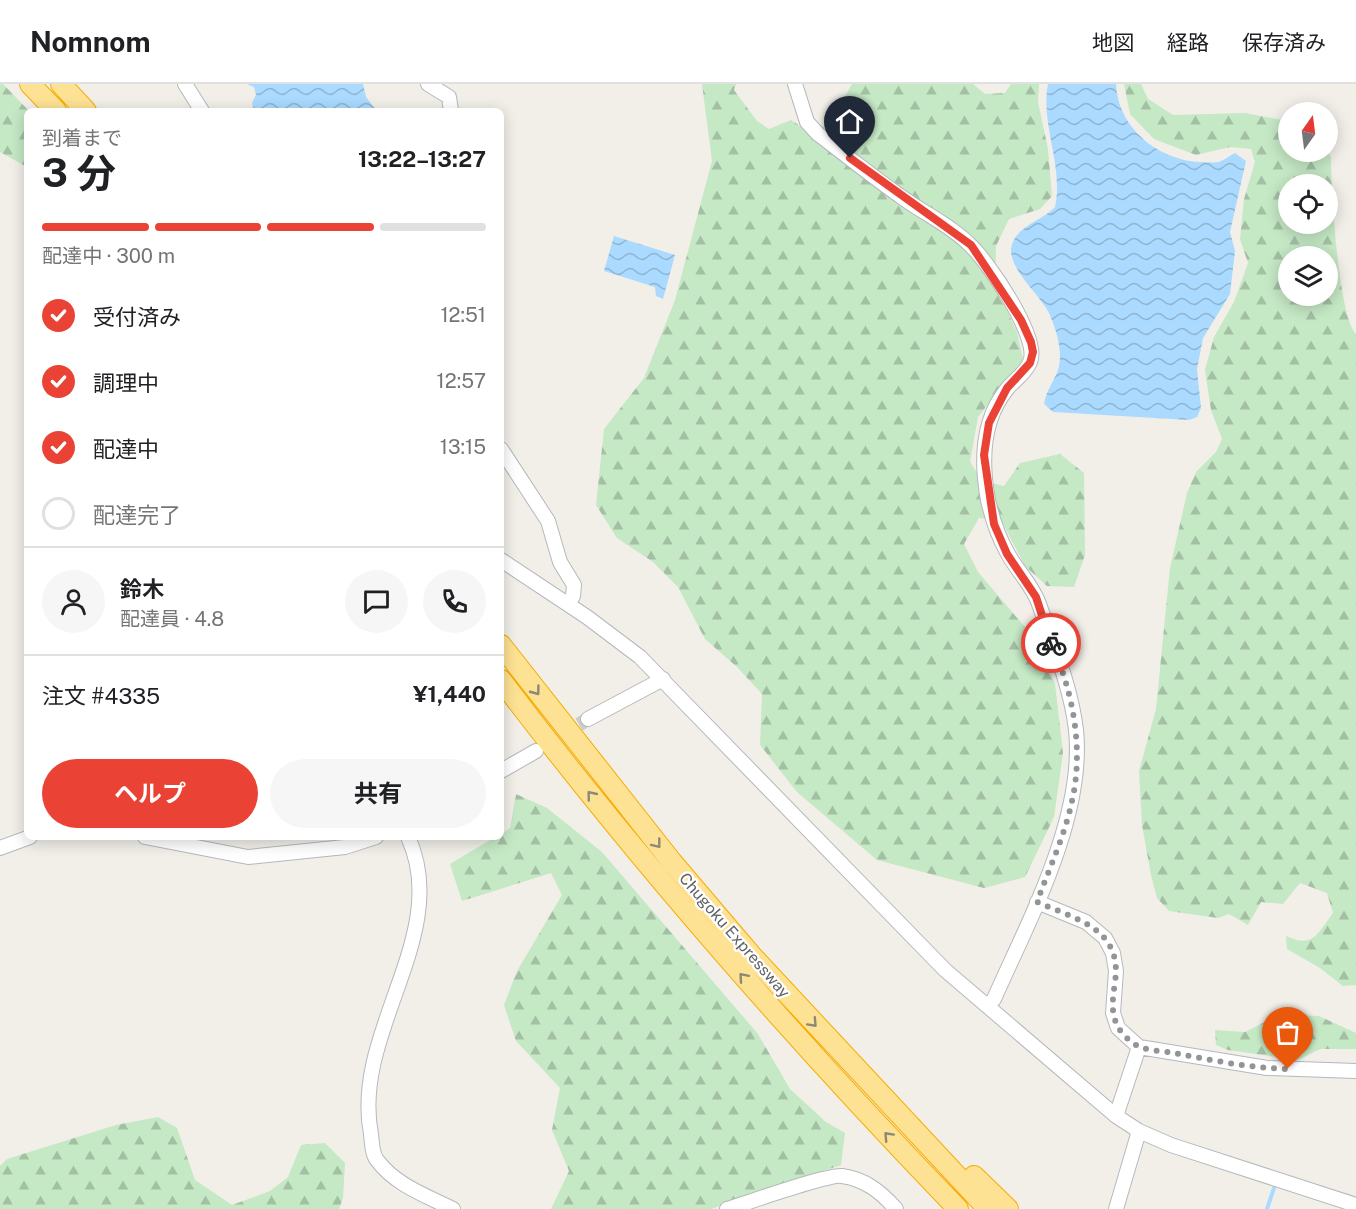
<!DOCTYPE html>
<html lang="ja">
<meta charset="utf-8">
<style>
body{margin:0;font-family:"Public Sans","Noto Sans JP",sans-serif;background:#f6f6f6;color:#202124;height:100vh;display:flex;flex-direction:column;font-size:22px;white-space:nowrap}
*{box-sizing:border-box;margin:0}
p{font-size:20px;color:#757577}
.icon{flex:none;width:33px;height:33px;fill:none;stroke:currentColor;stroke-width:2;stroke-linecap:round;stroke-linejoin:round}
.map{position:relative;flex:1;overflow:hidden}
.panel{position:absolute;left:24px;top:24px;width:480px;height:732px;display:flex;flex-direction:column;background:#fff;border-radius:9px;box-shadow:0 3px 15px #0003}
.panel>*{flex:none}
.needle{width:39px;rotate:14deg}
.tools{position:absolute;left:1278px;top:18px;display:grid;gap:12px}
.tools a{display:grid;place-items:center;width:60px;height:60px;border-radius:50%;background:#fff;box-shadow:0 3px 15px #0003;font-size:30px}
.pin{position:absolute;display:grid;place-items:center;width:51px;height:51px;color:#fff;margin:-62px -26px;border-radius:50% 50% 50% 0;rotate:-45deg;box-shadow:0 0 6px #0007}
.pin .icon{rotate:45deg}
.courier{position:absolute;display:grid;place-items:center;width:60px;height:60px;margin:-30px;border:4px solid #ea4335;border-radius:50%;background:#fff;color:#222;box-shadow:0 2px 8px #0007}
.overview em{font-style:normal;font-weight:700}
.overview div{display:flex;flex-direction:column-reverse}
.overview{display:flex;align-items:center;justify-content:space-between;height:102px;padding:0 18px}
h1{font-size:39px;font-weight:700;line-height:45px}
.bar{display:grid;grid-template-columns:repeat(4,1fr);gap:9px 6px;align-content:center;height:72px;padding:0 18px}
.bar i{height:8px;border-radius:4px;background:#e0e0e0}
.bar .current{background:#ea4335}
.bar p{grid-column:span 4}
.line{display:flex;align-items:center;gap:15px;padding:0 18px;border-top:2px solid #e0e0e0}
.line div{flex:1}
.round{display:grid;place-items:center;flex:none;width:63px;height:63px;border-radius:32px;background:#f6f6f6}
ol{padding:0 18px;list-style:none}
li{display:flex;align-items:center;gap:18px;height:66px}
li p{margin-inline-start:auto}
li .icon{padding:6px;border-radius:50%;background:#ea4335;color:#fff;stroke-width:4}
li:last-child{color:#757577}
li i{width:33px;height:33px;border:3px solid #e0e0e0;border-radius:50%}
.action{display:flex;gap:12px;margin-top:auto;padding:12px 18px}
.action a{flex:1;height:69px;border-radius:36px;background:#ea4335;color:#fff;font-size:24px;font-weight:700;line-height:69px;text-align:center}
.action a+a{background:#f6f6f6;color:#202124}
header{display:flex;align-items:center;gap:36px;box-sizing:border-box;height:84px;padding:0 30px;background:#fff;border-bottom:2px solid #e0e0e0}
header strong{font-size:28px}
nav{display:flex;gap:33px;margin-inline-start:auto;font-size:21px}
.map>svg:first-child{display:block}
.forest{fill:url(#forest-firs);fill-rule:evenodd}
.water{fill:url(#water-waves)}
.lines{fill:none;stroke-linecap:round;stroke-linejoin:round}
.stream{stroke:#aadaff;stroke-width:4}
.minor-tunnel{stroke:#ccccc8;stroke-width:14;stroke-dasharray:14 7;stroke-linecap:butt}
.minor-casing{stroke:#b5b8bc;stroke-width:16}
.highway-casing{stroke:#f9ab00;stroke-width:22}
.minor{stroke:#fff;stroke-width:14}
.highway{stroke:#fde293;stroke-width:20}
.oneway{stroke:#8e8975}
.done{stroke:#929495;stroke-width:6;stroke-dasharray:0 10.8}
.route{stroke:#ea4335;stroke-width:8}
.labels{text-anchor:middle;stroke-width:4.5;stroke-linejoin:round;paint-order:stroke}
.street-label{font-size:16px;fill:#5f6368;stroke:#fff}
</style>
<header>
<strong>Nomnom</strong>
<nav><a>地図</a><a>経路</a><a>保存済み</a></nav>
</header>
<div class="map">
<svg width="1356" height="1125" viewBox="0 0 1356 1125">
<defs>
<pattern id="forest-firs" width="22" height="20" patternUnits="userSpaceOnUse" patternTransform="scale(1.5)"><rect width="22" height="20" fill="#c5e8c5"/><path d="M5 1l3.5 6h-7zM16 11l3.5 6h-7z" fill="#a3c0a4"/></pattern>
<pattern id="water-waves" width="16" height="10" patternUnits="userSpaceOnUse" patternTransform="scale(1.5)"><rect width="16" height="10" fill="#aadaff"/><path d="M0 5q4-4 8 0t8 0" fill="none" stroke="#8eb4d2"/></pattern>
</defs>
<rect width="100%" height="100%" fill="#f1efe8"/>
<path class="forest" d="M 0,0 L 3,0 L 29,27 L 27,83 L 0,68 Z
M 702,0 L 736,0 L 734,6 L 757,37 L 769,45 L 791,36 L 814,51 L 833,33 L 852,0 L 973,0 L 985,10 L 1005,9 L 1011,0 L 1039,0 L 1038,18 L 1048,65 L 1052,112 L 1040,125 L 1009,135 L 996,162 L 995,201 L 1017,248 L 1023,276 L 978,333 L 970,378 L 983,398 L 1004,402 L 1020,379 L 1060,370 L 1084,389 L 1085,471 L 1074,503 L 1047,502 L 1025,482 L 1001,436 L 979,434 L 964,460 L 978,488 L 1036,556 L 1055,600 L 1063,669 L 1054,733 L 1025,793 L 984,804 L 877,776 L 797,708 L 760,661 L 762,610 L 737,583 L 705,555 L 678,503 L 653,478 L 617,454 L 596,421 L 604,345 L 644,294 L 675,216 L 712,77 Z
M 1124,0 L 1141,0 L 1148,15 L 1173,31 L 1245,29 L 1288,37 L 1288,68 L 1327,68 L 1331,73 C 1331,103 1338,232 1356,250 L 1356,901 L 1343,902 L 1320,884 L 1287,865 L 1286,852 C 1313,865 1318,849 1333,829 L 1327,809 L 1300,799 L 1283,820 L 1261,818 L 1248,841 L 1229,830 L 1218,834 L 1169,827 L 1157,814 L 1151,791 L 1142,741 L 1139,687 L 1156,625 L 1170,484 L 1187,409 L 1196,388 L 1216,368 L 1222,355 L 1211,326 L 1205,286 L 1214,253 L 1234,218 L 1248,179 L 1240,155 L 1244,115 L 1255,78 L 1251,65 L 1230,63 L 1196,71 L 1154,55 L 1130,30 ZM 1288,100 L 1328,100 L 1328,140 L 1288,140 ZM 1328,172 L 1328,212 L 1288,212 L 1288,172 Z
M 516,710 L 547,724 L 602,768 L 758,950 L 790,1005 L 826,1038 L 845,1049 L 841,1081 L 711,1125 L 551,1125 L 569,1087 L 552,1046 L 560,1004 L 516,957 L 504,921 L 517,887 L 562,811 L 551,789 L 462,817 L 450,780 L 495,753 L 501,753 L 501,750 L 510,744 Z
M 1281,930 L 1319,932 L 1356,949 L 1356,965 L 1320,965 L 1298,976 L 1228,966 L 1216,961 L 1215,946 L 1245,948 Z
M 158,1033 L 177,1044 L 195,1096 L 232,1121 L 270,1107 L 288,1093 L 301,1061 L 325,1059 L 345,1079 L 343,1114 L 339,1125 L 0,1125 L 0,1082 L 7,1075 L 116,1041 Z"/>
<path class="water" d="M 247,0 L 363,0 L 366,13 L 377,27 L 254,27 L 252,19 L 256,11 L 254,3 Z
M 1048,0 L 1116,0 C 1118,44 1158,76 1200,78 C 1206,78 1214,79 1219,78 C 1225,76 1230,71 1235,69 L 1246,77 L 1230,148 L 1235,167 L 1230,210 L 1203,254 L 1197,285 L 1201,324 L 1197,333 L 1189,336 L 1053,328 L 1044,320 C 1046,308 1051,302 1056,291 C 1065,273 1057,247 1049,229 C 1040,210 1002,180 1013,158 C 1020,141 1043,136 1055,123 C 1064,82 1040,40 1048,0 Z
M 614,152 L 675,171 L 663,215 L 656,212 L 655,203 L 604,187 Z"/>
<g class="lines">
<path class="stream" d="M 1267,1125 L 1274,1104"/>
<path class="minor-tunnel" d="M 543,662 L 588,635"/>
<defs>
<path id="minor" d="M 185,0 L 202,27
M 428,0 L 449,13 L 451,27
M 795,0 L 807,38 L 818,50 C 846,71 874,94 903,114 C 925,130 950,141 969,160 C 988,177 1041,255 1030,278 C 1026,289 1014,296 1007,305 C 981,337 981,378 988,416 C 992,434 998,452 1007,468 C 1016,486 1032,500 1039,520 C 1053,560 1071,603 1076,646 C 1085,733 1029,836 994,915 L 987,922
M 501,365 L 548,437 L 560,478 L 574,501 L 573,512 L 568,520
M 501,476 L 587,533 L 640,573 L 945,886 L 1116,1032 L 1139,1047 L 1171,1061 L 1356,1121
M 588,635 L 663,595
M 501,687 L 536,667
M 145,753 L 248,773 L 345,763 L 376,753
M 408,753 C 453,850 351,948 371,1050 C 372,1058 372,1070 377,1076 C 395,1101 427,1112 453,1125
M 0,764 L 30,753
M 1037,818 L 1086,838 L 1105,854 L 1113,869 L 1116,887 L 1113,929 L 1118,944 L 1139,963 L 1267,984 L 1356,987
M 1116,1032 L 1139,963
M 727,1125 C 747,1119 828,1090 842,1092 C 865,1095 881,1108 896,1125
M 1116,1125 L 1139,1047"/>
<path id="highway" d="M 30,0 L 56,27
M 61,0 L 86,27
M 501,561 L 672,778 L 752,872 L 988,1125
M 501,596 C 642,782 796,957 958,1125
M 974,1092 L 1008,1125"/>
</defs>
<use href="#minor" class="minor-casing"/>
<use href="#highway" class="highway-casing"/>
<use href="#minor" class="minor"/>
<use href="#highway" class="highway"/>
</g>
<defs><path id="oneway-chevron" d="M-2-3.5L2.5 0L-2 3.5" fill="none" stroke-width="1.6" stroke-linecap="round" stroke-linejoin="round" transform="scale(1.5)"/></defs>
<g class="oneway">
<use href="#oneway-chevron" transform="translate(536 607) rotate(53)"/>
<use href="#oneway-chevron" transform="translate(591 711) rotate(-129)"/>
<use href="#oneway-chevron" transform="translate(657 760) rotate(52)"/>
<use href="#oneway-chevron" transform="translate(743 893) rotate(-131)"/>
<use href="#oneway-chevron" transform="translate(813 939) rotate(47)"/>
<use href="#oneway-chevron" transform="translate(888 1052) rotate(-133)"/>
</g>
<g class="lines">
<path class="done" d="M 1051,559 C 1073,607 1084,665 1072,717 C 1065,751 1049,785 1037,818 C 1075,835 1123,844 1115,898 C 1113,913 1110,928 1118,943 C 1122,950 1130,958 1138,962 C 1148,967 1162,967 1174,969 C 1211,976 1249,984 1288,985"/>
<path class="route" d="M 850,74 L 971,161 L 1021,236 L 1031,258 L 1033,268 L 1030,279 L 1007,304 L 989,339 L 984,371 L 994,440 L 1007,470 L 1036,513 L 1051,559"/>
</g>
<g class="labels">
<g class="street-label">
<text transform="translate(735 851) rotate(49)" y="6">Chugoku Expressway</text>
</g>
</g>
</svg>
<div class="tools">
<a><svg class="needle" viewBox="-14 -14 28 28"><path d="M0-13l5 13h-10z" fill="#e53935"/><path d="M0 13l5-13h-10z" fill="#757577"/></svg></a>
<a><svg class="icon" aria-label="locate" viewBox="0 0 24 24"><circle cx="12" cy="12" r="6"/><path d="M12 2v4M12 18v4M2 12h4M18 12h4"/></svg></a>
<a><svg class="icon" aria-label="layers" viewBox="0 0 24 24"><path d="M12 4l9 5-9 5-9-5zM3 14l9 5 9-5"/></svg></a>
</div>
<div class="pin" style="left:1288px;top:985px;background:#ea580c"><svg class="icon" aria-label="bag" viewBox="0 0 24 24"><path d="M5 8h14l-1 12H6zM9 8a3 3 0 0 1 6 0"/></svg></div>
<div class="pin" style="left:850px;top:74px;background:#1f2937"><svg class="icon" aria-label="home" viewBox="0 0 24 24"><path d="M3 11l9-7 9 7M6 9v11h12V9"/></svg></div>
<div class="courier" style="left:1051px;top:559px"><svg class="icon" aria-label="bike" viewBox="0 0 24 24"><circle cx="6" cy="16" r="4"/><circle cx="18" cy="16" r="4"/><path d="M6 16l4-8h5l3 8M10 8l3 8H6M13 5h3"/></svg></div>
<section class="panel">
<div class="overview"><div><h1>3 分</h1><p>到着まで</p></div><em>13:22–13:27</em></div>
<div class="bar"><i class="current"></i><i class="current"></i><i class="current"></i><i></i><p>配達中 · 300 m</p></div>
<ol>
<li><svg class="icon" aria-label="check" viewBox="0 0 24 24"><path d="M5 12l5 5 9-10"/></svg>受付済み<p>12:51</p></li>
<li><svg class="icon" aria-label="check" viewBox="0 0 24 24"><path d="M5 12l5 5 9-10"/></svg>調理中<p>12:57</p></li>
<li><svg class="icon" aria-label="check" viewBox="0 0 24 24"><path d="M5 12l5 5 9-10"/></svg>配達中<p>13:15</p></li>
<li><i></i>配達完了</li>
</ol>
<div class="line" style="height:108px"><a class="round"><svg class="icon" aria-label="person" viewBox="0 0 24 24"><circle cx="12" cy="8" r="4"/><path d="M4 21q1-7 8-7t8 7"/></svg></a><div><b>鈴木</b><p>配達員 · 4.8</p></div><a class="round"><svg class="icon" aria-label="chat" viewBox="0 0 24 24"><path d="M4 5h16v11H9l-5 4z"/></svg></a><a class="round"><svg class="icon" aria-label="phone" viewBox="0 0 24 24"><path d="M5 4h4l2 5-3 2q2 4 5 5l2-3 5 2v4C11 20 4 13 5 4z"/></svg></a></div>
<div class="line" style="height:78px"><div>注文 #4335</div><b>¥1,440</b></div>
<div class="action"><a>ヘルプ</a><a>共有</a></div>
</section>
</div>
